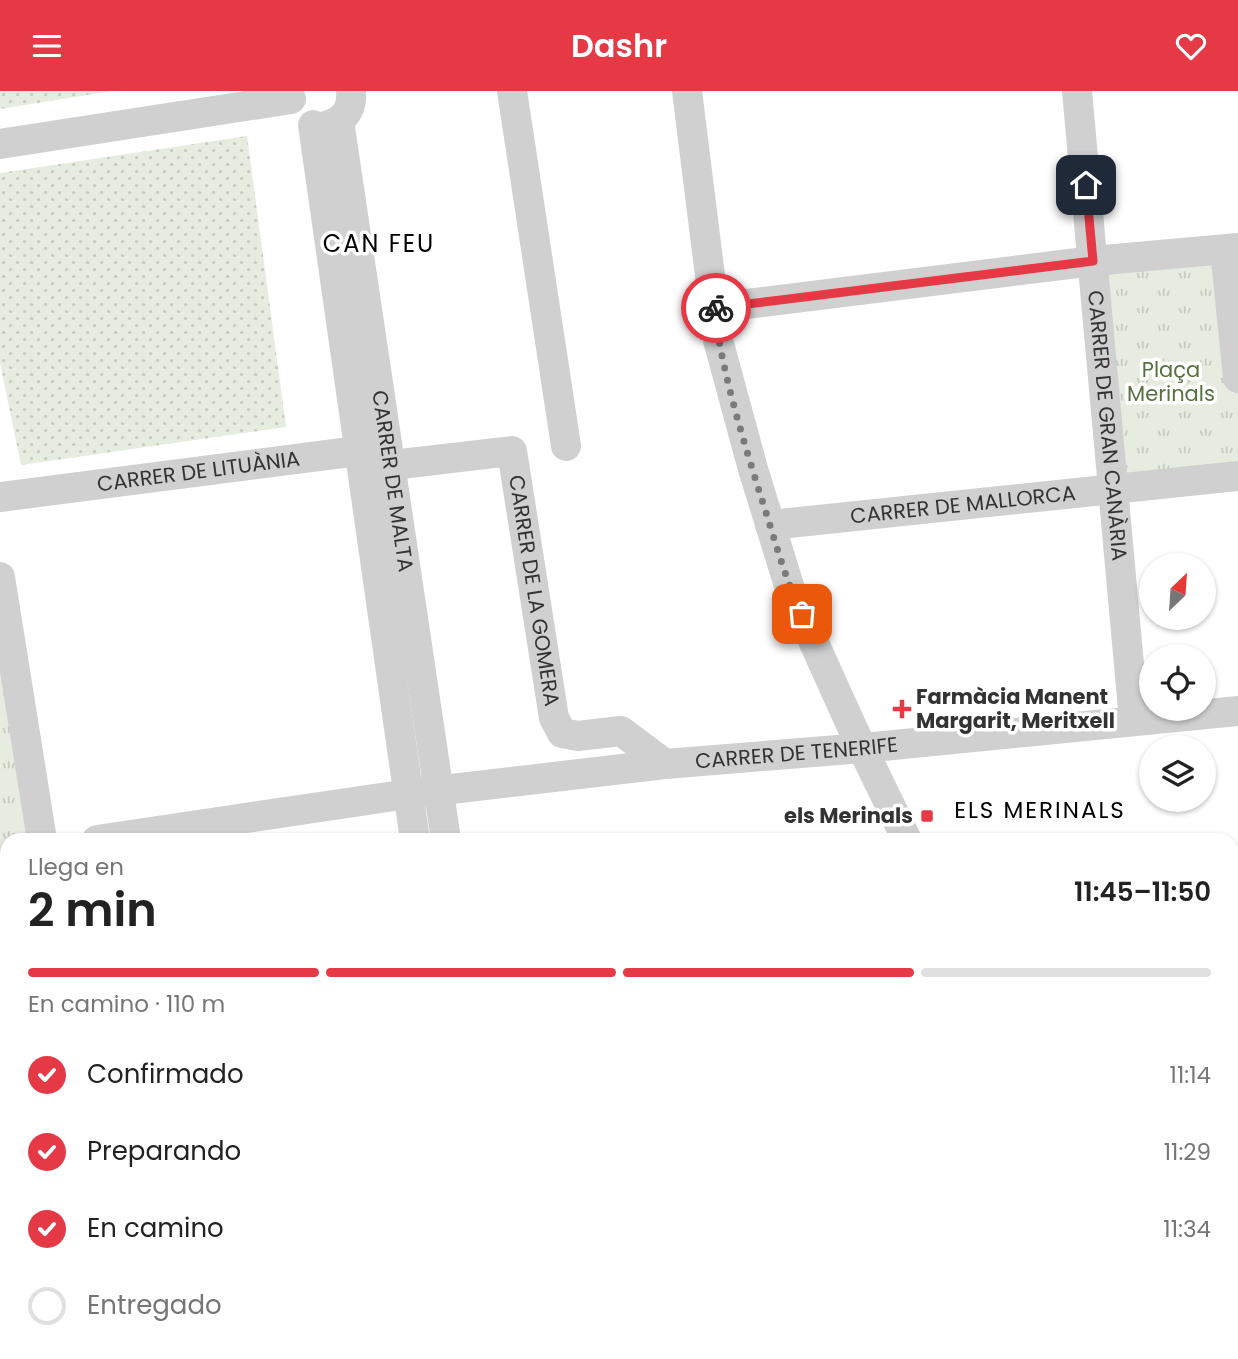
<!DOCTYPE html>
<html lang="es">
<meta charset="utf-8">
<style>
body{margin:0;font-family:Poppins,sans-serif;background:#f2f2f2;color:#222;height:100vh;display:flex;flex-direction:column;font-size:26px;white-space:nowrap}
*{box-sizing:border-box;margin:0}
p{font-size:23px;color:#767676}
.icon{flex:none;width:38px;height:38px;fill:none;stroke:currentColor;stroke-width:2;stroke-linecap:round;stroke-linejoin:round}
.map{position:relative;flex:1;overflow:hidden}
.details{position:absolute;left:0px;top:742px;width:1239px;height:527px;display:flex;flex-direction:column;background:#fff;border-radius:21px 21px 0 0;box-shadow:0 2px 5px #0004}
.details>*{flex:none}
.needle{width:46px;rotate:25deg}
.buttons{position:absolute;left:1139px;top:462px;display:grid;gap:14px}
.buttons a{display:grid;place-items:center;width:77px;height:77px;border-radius:50%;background:#fff;box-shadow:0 2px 5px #0004;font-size:35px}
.pin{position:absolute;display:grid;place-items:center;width:60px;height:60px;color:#fff;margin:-30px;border-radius:14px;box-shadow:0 4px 10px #0006}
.courier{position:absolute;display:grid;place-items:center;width:70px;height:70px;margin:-35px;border:5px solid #e63946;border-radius:50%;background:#fff;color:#222;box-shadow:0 2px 9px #0007}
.summary em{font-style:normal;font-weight:600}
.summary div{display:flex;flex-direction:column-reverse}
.summary{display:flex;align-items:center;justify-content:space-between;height:119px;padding:0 28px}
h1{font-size:46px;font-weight:600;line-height:52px}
.bar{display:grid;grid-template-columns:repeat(4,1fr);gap:10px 7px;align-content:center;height:84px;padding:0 28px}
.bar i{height:9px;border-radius:5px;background:#e0e0e0}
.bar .current{background:#e63946}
.bar p{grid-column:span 4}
ol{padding:0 28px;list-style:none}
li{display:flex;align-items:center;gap:21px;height:77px}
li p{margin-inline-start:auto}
li .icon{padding:7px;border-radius:50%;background:#e63946;color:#fff;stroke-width:4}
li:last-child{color:#767676}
li i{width:38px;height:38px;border:4px solid #e0e0e0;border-radius:50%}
header{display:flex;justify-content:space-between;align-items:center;height:91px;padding:0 28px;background:#e63946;color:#fff;font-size:32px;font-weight:600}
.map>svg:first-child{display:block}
.grass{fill:url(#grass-dots)}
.park{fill:url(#park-tufts)}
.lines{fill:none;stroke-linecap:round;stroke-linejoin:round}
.path{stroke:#cdcdcd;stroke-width:4.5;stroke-dasharray:3.5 3.5;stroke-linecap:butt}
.minor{stroke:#d0d0d0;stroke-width:30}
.done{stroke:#7a7a7a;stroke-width:7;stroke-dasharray:0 12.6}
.route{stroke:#e63946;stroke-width:9}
.poi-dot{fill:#e63946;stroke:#fff;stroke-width:2.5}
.labels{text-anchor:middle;stroke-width:7;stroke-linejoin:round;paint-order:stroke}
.park-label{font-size:21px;fill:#56703f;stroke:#fff}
.street-label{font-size:21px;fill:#333;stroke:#fff}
.poi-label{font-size:21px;font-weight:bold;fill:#333;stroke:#fff;text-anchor:start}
.neighbourhood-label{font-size:23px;letter-spacing:2px;fill:#000;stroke:#fff}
.quarter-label{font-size:24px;letter-spacing:2px;fill:#000;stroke:#fff}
</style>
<header><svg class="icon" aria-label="menu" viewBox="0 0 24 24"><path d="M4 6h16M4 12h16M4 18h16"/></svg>Dashr<svg class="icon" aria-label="heart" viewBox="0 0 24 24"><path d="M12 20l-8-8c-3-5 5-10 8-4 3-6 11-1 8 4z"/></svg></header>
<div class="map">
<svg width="1238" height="1268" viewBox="0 0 1238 1268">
<defs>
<pattern id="grass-dots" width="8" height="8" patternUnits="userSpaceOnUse" patternTransform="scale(1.75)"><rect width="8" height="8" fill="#e6ecdf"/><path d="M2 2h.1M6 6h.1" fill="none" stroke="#c6cbc0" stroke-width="1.8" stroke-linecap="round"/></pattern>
<pattern id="park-tufts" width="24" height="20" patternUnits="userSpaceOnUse" patternTransform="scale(1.75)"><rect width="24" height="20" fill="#e6ecdf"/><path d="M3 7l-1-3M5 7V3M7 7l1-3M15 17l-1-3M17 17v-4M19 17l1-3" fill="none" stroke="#c6cbc0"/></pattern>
</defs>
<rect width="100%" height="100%" fill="#fff"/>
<path class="grass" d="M 0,0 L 112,0 L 0,18 Z
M 247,45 L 286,336 L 21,374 L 0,272 L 0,82 Z"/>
<path class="park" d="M 1225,159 L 1238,287 L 1238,385 L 1113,397 L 1093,170 Z
M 0,486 L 42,749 L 7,749 L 7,1262 L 0,1268 Z
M 154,1262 L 328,1262 L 329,1268 L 152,1268 Z"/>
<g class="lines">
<path class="path" d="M 0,788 L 7,768
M 0,1102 L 7,1106"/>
<g class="minor">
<path d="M 512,0 L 566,355"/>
<path d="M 687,0 L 718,249 L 753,378 L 791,501 L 852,636 L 907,749"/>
<path id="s1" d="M 1077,0 L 1134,629"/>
<path id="s2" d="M 339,30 L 446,749"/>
<path d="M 313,34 L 415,749"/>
<path d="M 321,36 C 341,33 353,21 351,0"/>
<path d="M 0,53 L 291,8"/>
<path d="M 1225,159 L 1238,287"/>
<path d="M 714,217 L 1093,170 L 1238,157"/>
<path id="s3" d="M 0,406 L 358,360 L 392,374 L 512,360 L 554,627 L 562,642 L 578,645 L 621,640 L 665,673"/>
<path id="s4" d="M 770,434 L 1238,385"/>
<path d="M 0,486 L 42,749"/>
<path id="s5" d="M 97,749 L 408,703 L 665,673 L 863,657 L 1238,620"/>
<path d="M 488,1262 L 489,1268"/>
<path d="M 521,1262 L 522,1268"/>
<path d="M 702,1262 L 702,1268"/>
<path d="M 1044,1262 L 1045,1268"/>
<path d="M 11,1268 L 13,1262"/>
</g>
</g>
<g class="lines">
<path class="done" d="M 716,217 L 714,217 C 722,281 742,345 761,406 C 774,445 784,486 802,523"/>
<path class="route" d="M 716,217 L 1093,170 L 1086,94"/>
</g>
<g class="poi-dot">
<path d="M898.5 607.5h7v7h7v7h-7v7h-7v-7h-7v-7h7z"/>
<rect x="920" y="718" width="14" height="14" rx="3.5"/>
</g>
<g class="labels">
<g class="park-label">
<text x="1171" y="286">Plaça<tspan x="1171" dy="24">Merinals</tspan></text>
</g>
<g class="street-label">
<text dy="7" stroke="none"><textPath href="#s1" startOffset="336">CARRER DE GRAN CANÀRIA</textPath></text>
<text dy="7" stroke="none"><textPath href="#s3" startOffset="200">CARRER DE LITUÀNIA</textPath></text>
<text dy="7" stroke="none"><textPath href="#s2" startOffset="364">CARRER DE MALTA</textPath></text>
<text dy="7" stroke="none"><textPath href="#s4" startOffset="194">CARRER DE MALLORCA</textPath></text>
<text dy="7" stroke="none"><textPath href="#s3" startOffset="660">CARRER DE LA GOMERA</textPath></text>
<text dy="7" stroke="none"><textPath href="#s5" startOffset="705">CARRER DE TENERIFE</textPath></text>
</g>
<g class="poi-label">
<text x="916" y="613">Farmàcia Manent<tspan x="916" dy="24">Margarit, Meritxell</tspan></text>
<text x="913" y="732" text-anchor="end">els Merinals</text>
</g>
<g class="neighbourhood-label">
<text x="1040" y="727">ELS MERINALS</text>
</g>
<g class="quarter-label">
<text x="379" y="161">CAN FEU</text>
</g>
</g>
</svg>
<div class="buttons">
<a><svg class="needle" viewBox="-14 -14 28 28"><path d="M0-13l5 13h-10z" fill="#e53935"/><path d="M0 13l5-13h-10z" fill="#767676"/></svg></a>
<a><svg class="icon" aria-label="locate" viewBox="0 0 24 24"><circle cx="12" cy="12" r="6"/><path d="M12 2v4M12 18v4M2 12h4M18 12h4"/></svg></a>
<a><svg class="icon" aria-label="layers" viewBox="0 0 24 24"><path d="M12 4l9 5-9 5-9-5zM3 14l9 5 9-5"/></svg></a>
</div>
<div class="pin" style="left:802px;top:523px;background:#ea580c"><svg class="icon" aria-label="bag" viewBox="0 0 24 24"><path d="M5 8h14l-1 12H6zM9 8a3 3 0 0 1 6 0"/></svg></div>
<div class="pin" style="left:1086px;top:94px;background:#1f2937"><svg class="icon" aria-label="home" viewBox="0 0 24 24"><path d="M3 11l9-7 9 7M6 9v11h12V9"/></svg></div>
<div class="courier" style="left:716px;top:217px"><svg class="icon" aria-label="bike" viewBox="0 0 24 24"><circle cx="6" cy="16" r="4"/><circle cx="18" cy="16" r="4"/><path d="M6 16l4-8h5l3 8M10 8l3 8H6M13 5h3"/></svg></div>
<section class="details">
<div class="summary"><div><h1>2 min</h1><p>Llega en</p></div><em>11:45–11:50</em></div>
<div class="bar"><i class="current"></i><i class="current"></i><i class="current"></i><i></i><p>En camino · 110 m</p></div>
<ol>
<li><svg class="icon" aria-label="check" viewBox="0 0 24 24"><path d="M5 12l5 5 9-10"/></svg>Confirmado<p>11:14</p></li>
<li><svg class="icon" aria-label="check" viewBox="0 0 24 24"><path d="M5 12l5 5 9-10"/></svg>Preparando<p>11:29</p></li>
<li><svg class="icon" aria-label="check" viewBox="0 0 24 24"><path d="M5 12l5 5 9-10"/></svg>En camino<p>11:34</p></li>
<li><i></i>Entregado</li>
</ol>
</section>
</div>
